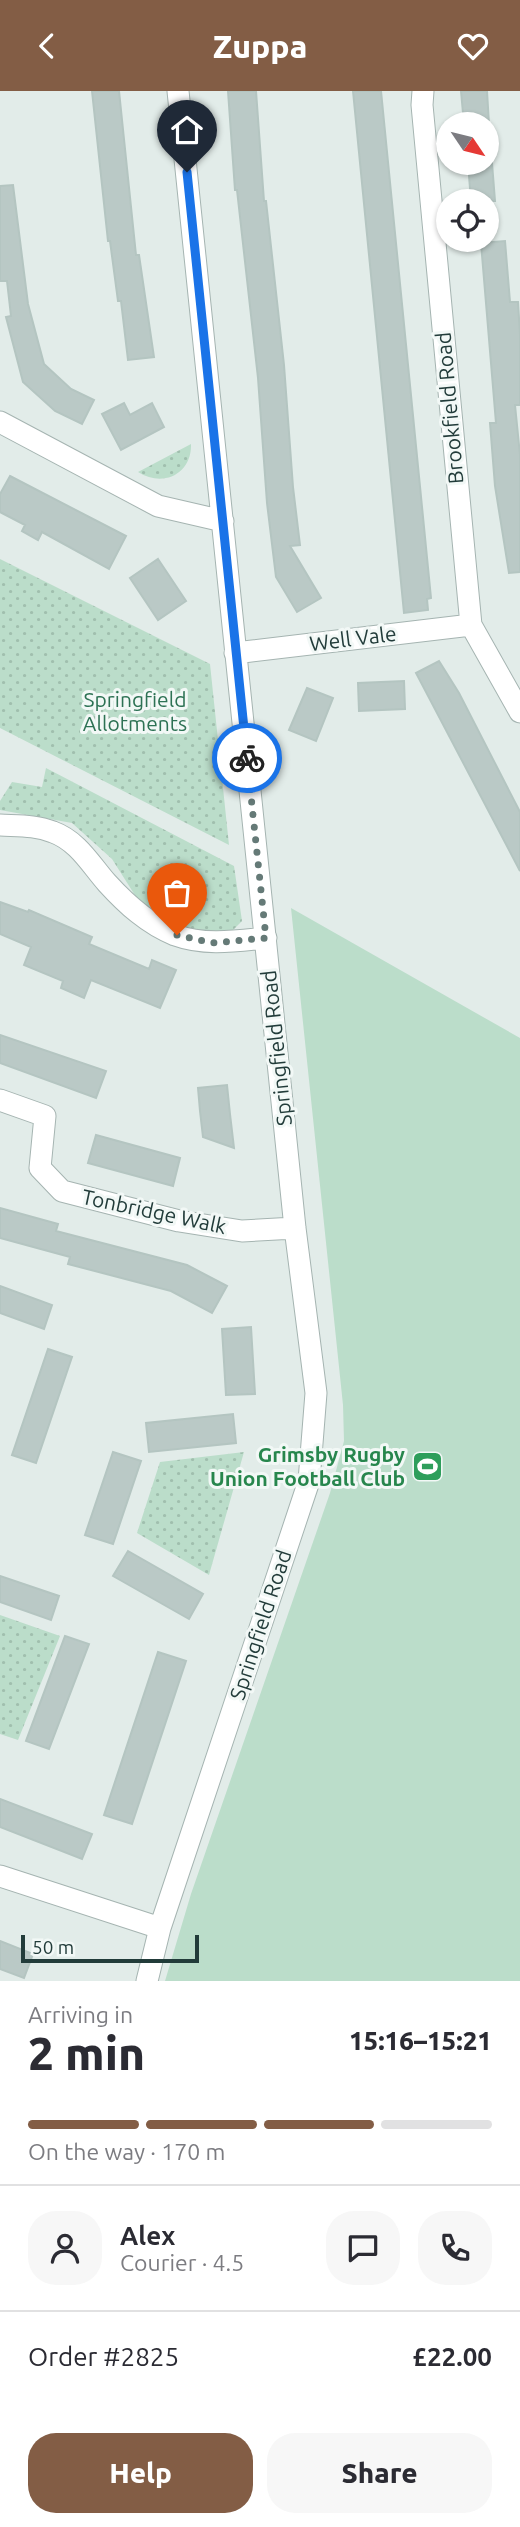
<!DOCTYPE html>
<meta charset="utf-8">
<style>
body{margin:0;font-family:Ubuntu,sans-serif;background:#f7f7f7;color:#2b2b33;height:100vh;display:flex;flex-direction:column;font-size:26px;white-space:nowrap}
*{box-sizing:border-box;margin:0}
p{font-size:23px;color:#7c7c81}
.icon{flex:none;width:38px;height:38px;fill:none;stroke:currentColor;stroke-width:2;stroke-linecap:round;stroke-linejoin:round}
.map{position:relative;height:1890px;overflow:hidden}
.sheet{display:flex;flex-direction:column;background:#fff;flex:1}
.sheet>*{flex:none}
.needle{width:46px;rotate:125deg}
.buttons{position:absolute;left:436px;top:21px;display:grid;gap:14px}
.buttons a{display:grid;place-items:center;width:63px;height:63px;border-radius:50%;background:#fff;box-shadow:0 2px 5px #0004;font-size:35px}
.scale{position:absolute;left:21px;bottom:18px;width:178px;box-sizing:border-box;padding-left:7px;border:4px solid #223c3a;border-top:0;font-size:19px;line-height:24px;white-space:nowrap;color:#223c3a;-webkit-text-stroke:5px #f2f8f6;paint-order:stroke}
.pin{position:absolute;display:grid;place-items:center;width:60px;height:60px;color:#fff;margin:-72px -30px;border-radius:50% 50% 50% 0;rotate:-45deg;box-shadow:0 0 7px #0007}
.pin .icon{rotate:45deg}
.courier{position:absolute;display:grid;place-items:center;width:70px;height:70px;margin:-35px;border:5px solid #1a73e8;border-radius:50%;background:#fff;color:#222;box-shadow:0 2px 9px #0007}
.headline em{font-style:normal;font-weight:800}
.headline div{display:flex;flex-direction:column-reverse}
.headline{display:flex;align-items:center;justify-content:space-between;height:119px;padding:0 28px}
h1{font-size:46px;font-weight:800;line-height:52px}
.bar{display:grid;grid-template-columns:repeat(4,1fr);gap:10px 7px;align-content:center;height:84px;padding:0 28px}
.bar i{height:9px;border-radius:5px;background:#e1e1e2}
.bar .selected{background:#835d45}
.bar p{grid-column:span 4}
.line{display:flex;align-items:center;gap:18px;padding:0 28px;border-top:2px solid #e1e1e2}
.line div{flex:1}
.round{display:grid;place-items:center;flex:none;width:74px;height:74px;border-radius:28px;background:#f7f7f7}
.button{display:flex;gap:14px;margin-top:auto;padding:14px 28px}
.button a{flex:1;height:80px;border-radius:28px;background:#835d45;color:#fff;font-size:28px;font-weight:800;line-height:80px;text-align:center}
.button a+a{background:#f7f7f7;color:#2b2b33}
header{display:flex;justify-content:space-between;align-items:center;height:91px;padding:0 28px;background:#835d45;color:#fff;font-size:32px;font-weight:800}
.map>svg:first-child{display:block}
.green{fill:url(#green-dots)}
.pitch{fill:#bbddca}
.building{fill:#bac9c6;stroke:#b4c5c1;stroke-width:2}
.lines{fill:none;stroke-linecap:round;stroke-linejoin:round}
.minor-casing{stroke:#a5b4b1;stroke-width:23}
.minor{stroke:#fff;stroke-width:21}
.done{stroke:#657a77;stroke-width:7;stroke-dasharray:0 12.6}
.route{stroke:#1a73e8;stroke-width:9}
.labels{text-anchor:middle;stroke-width:6;stroke-linejoin:round;paint-order:stroke}
.street-label{font-size:21px;fill:#223c3a;stroke:#f2f8f6}
.park-label{font-size:21px;fill:#2d7254;stroke:#f2f8f6}
.leisure-label{font-size:21px;font-weight:bold;fill:#27864d;stroke:#f2f8f6;text-anchor:end}
</style>
<header><svg class="icon" aria-label="back" viewBox="0 0 24 24"><path d="M15 5l-7 7 7 7"/></svg>Zuppa<svg class="icon" aria-label="heart" viewBox="0 0 24 24"><path d="M12 20l-8-8c-3-5 5-10 8-4 3-6 11-1 8 4z"/></svg></header>
<div class="map">
<svg width="520" height="1890" viewBox="0 0 520 1890">
<defs>
<pattern id="green-dots" width="8" height="8" patternUnits="userSpaceOnUse" patternTransform="scale(1.75)"><rect width="8" height="8" fill="#bbddca"/><path d="M2 2h.1M6 6h.1" fill="none" stroke="#a0bfae" stroke-width="1.8" stroke-linecap="round"/></pattern>
</defs>
<rect width="100%" height="100%" fill="#e2ece9"/>
<path class="green" d="M 191,353 C 192,383 163,397 138,381 Z
M 0,468 L 210,573 L 229,754 L 0,637 Z
M 46,677 L 234,775 L 242,830 L 230,842 L 182,838 L 138,809 L 112,768 L 72,732 L 0,719 L 0,710 L 12,691 L 42,696 Z
M 244,1361 L 209,1484 L 137,1442 L 160,1371 Z
M 0,1524 L 60,1545 L 18,1649 L 0,1643 Z"/>
<path class="pitch" d="M 291,817 L 520,947 L 520,1890 L 165,1890 L 191,1803 L 330,1402 L 344,1350 L 343,1314 Z"/>
<path class="building" d="M 92,0 L 119,0 L 136,164 L 139,164 L 154,266 L 128,269 L 121,210 L 118,210 L 110,150 L 108,150 Z
M 228,0 L 256,0 L 264,110 L 266,110 L 284,274 L 293,396 L 300,454 L 290,455 L 321,507 L 297,521 L 276,486 L 267,412 L 258,287 L 237,99 L 235,99 Z
M 353,0 L 381,0 L 431,507 L 427,508 L 428,519 L 404,522 Z
M 461,0 L 487,0 L 489,33 L 464,33 Z
M 468,72 L 492,72 L 495,110 L 471,110 Z
M 13,94 L 28,213 L 44,273 L 71,298 L 94,309 L 82,333 L 55,320 L 23,291 L 6,226 L 11,225 L 7,190 L 0,190 L 0,95 Z
M 505,150 L 510,211 L 518,211 L 520,243 L 520,314 L 515,314 L 520,364 L 520,481 L 509,482 L 495,395 L 490,332 L 496,332 L 481,152 Z
M 124,312 L 130,324 L 152,312 L 164,336 L 121,359 L 102,323 Z
M 10,385 L 126,445 L 109,478 L 42,441 L 38,449 L 22,440 L 25,434 L 0,421 L 0,403 Z
M 158,468 L 186,510 L 158,529 L 130,487 Z
M 439,570 L 459,602 L 520,721 L 520,780 L 416,582 Z
M 404,590 L 405,618 L 359,620 L 358,592 Z
M 307,597 L 333,607 L 316,650 L 289,639 Z
M 0,811 L 28,821 L 29,819 L 92,846 L 89,853 L 149,878 L 152,869 L 176,879 L 160,917 L 91,889 L 84,907 L 61,897 L 63,890 L 24,874 L 31,856 L 0,843 Z
M 0,944 L 106,980 L 96,1007 L 0,972 Z
M 227,994 L 230,1023 L 234,1057 L 203,1046 L 200,1020 L 198,997 Z
M 96,1044 L 180,1067 L 173,1095 L 88,1072 Z
M 0,1117 L 58,1133 L 56,1140 L 187,1174 L 227,1195 L 212,1222 L 171,1200 L 68,1173 L 70,1166 L 0,1147 Z
M 0,1195 L 52,1214 L 44,1238 L 0,1222 Z
M 251,1236 L 255,1303 L 226,1304 L 222,1238 Z
M 48,1258 L 72,1266 L 36,1372 L 12,1364 Z
M 233,1323 L 236,1352 L 149,1361 L 146,1332 Z
M 113,1361 L 141,1370 L 113,1453 L 85,1444 Z
M 128,1460 L 203,1503 L 189,1528 L 113,1485 Z
M 0,1485 L 59,1505 L 51,1529 L 0,1511 Z
M 65,1545 L 89,1553 L 49,1658 L 26,1650 Z
M 158,1561 L 186,1570 L 132,1733 L 104,1724 Z
M 0,1708 L 92,1743 L 82,1768 L 0,1736 Z
M 0,1850 L 33,1863 L 24,1887 L 0,1878 Z"/>
<g class="lines">
<defs>
<path id="minor" d="M 423,0 L 422,14 L 471,534 L 520,621
M 0,331 L 158,415 L 223,430
M 235,562 L 471,534
M 0,734 C 18,735 36,734 53,741 C 78,750 91,774 107,792 C 127,814 148,833 175,844 C 205,855 236,850 266,847
M 0,1009 L 45,1025 L 40,1077 L 62,1100 L 179,1130 L 242,1140 L 295,1137
M 0,1785 L 160,1837
M 147,1890 L 160,1837 L 309,1390 L 316,1302 L 295,1137 L 178,0"/>
</defs>
<use href="#minor" class="minor-casing"/>
<use href="#minor" class="minor"/>
</g>
<g class="lines">
<path class="done" d="M 177,844 L 212,852 L 266,847 L 247,667"/>
<path class="route" d="M 187,81 L 247,667"/>
</g>
<defs>
<symbol id="stadium-square" viewBox="-11 -11 22 22"><rect x="-9" y="-9" width="18" height="18" rx="4" fill="#2e9e5b" stroke="#f2f8f6"/><path d="M0-5a6.5 5 0 1 0 0 10a6.5 5 0 1 0 0-10ZM-3.5-1.8h7v3.6h-7Z" fill="#fff"/></symbol>
</defs>
<g fill-rule="evenodd">
<use href="#stadium-square" x="410" y="1358" width="35" height="35"/>
</g>
<g class="labels">
<g class="street-label">
<text transform="translate(450 317) rotate(-95)" y="7">Brookfield Road</text>
<text transform="translate(353 548) rotate(-7)" y="7">Well Vale</text>
<text transform="translate(277 957) rotate(-96)" y="7">Springfield Road</text>
<text transform="translate(154 1121) rotate(12)" y="7">Tonbridge Walk</text>
<text transform="translate(261 1534) rotate(-72)" y="7">Springfield Road</text>
</g>
<g class="park-label">
<text x="135" y="616">Springfield<tspan x="135" dy="24">Allotments</tspan></text>
</g>
<g class="leisure-label">
<text x="405" y="1371">Grimsby Rugby<tspan x="405" dy="24">Union Football Club</tspan></text>
</g>
</g>
</svg>
<div class="buttons">
<a><svg class="needle" viewBox="-14 -14 28 28"><path d="M0-13l5 13h-10z" fill="#e53935"/><path d="M0 13l5-13h-10z" fill="#7c7c81"/></svg></a>
<a><svg class="icon" aria-label="locate" viewBox="0 0 24 24"><circle cx="12" cy="12" r="6"/><path d="M12 2v4M12 18v4M2 12h4M18 12h4"/></svg></a>
</div>
<div class="scale">50 m</div>
<div class="pin" style="left:177px;top:844px;background:#ea580c"><svg class="icon" aria-label="bag" viewBox="0 0 24 24"><path d="M5 8h14l-1 12H6zM9 8a3 3 0 0 1 6 0"/></svg></div>
<div class="pin" style="left:187px;top:81px;background:#1f2937"><svg class="icon" aria-label="home" viewBox="0 0 24 24"><path d="M3 11l9-7 9 7M6 9v11h12V9"/></svg></div>
<div class="courier" style="left:247px;top:667px"><svg class="icon" aria-label="bike" viewBox="0 0 24 24"><circle cx="6" cy="16" r="4"/><circle cx="18" cy="16" r="4"/><path d="M6 16l4-8h5l3 8M10 8l3 8H6M13 5h3"/></svg></div>
</div>
<section class="sheet">
<div class="headline"><div><h1>2 min</h1><p>Arriving in</p></div><em>15:16–15:21</em></div>
<div class="bar"><i class="selected"></i><i class="selected"></i><i class="selected"></i><i></i><p>On the way · 170 m</p></div>
<div class="line" style="height:126px"><a class="round"><svg class="icon" aria-label="person" viewBox="0 0 24 24"><circle cx="12" cy="8" r="4"/><path d="M4 21q1-7 8-7t8 7"/></svg></a><div><b>Alex</b><p>Courier · 4.5</p></div><a class="round"><svg class="icon" aria-label="chat" viewBox="0 0 24 24"><path d="M4 5h16v11H9l-5 4z"/></svg></a><a class="round"><svg class="icon" aria-label="phone" viewBox="0 0 24 24"><path d="M5 4h4l2 5-3 2q2 4 5 5l2-3 5 2v4C11 20 4 13 5 4z"/></svg></a></div>
<div class="line" style="height:91px"><div>Order #2825</div><b>£22.00</b></div>
<div class="button"><a>Help</a><a>Share</a></div>
</section>
